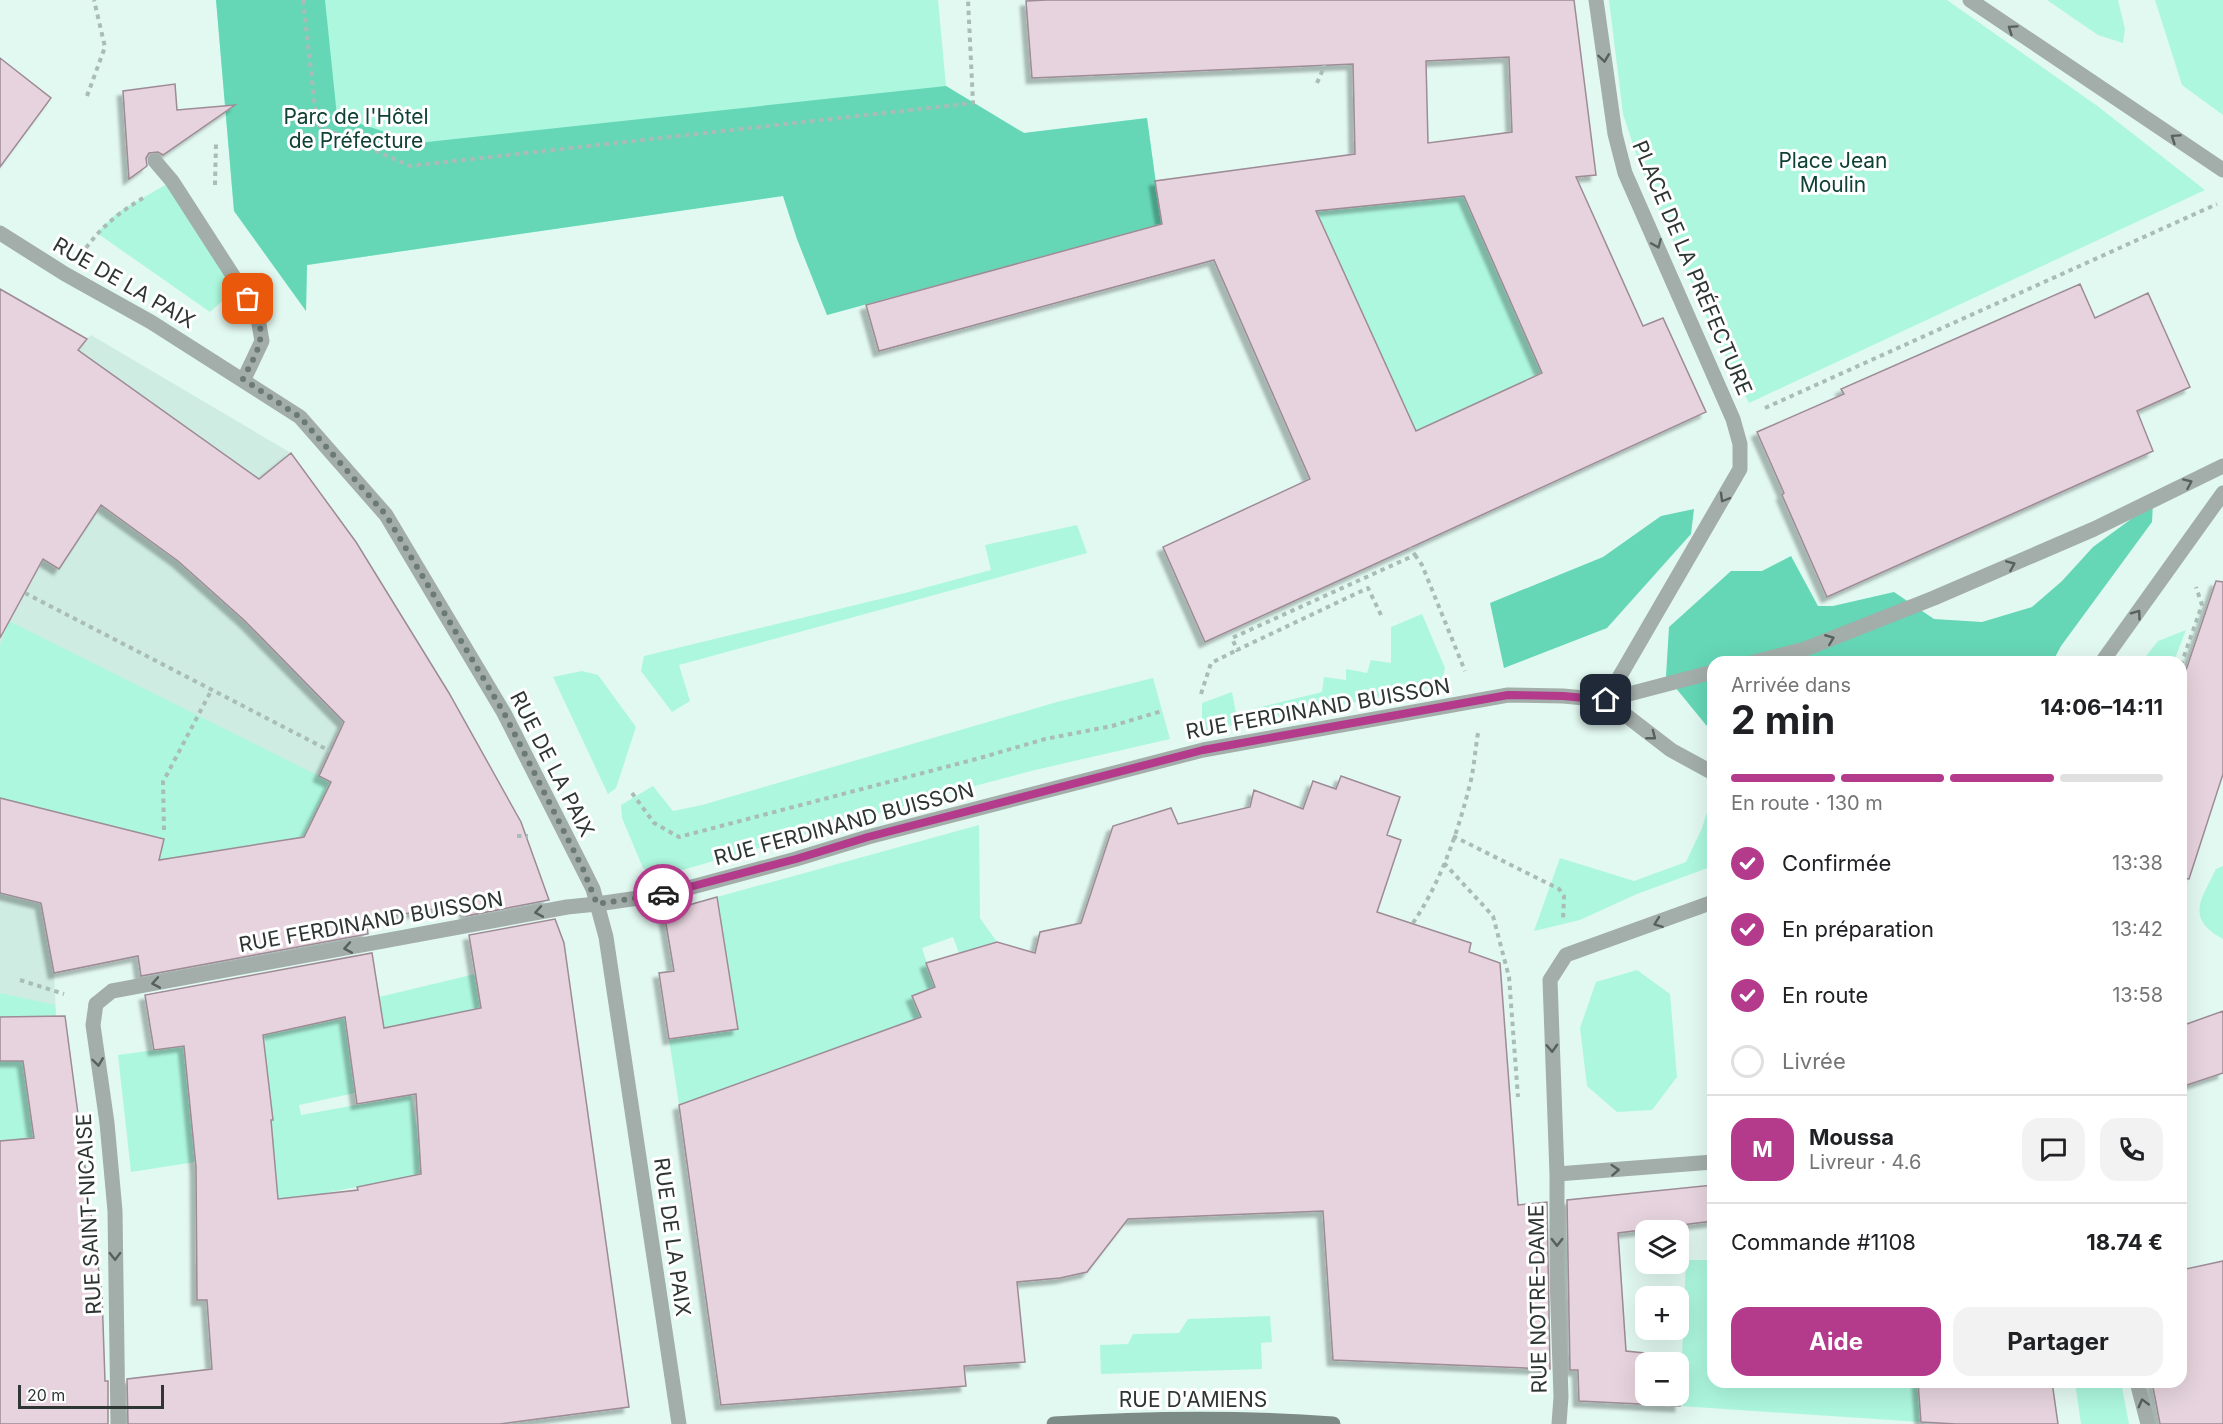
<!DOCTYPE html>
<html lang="fr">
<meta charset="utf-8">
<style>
body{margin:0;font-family:Inter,sans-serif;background:#f2f2f2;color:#202124;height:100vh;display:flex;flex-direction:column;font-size:22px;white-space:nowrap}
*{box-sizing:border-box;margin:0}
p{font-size:20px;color:#757577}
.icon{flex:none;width:33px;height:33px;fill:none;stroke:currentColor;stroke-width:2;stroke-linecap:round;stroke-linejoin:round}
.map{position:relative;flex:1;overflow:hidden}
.drawer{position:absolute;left:1707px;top:656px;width:480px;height:732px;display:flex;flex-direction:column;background:#fff;border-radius:18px;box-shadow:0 6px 24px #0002}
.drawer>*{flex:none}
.tools{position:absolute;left:1635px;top:1220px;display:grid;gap:12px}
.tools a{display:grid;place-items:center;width:54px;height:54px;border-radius:12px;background:#fff;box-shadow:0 6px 24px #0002;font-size:30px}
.scale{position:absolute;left:18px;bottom:15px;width:146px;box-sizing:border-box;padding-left:6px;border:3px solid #2d3633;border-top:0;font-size:16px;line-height:21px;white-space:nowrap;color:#2d3633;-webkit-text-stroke:4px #fff;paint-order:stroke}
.pin{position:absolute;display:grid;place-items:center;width:51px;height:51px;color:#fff;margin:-26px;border-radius:12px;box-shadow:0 3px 9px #0006}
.courier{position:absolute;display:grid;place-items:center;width:60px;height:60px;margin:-30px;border:4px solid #b43a8c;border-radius:50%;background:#fff;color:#222;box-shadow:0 2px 8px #0007}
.overview em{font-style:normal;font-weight:700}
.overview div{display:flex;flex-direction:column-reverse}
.overview{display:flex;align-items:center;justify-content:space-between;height:102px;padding:0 24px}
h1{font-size:39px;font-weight:700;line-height:45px}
.bar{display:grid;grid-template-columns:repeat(4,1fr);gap:9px 6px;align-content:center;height:72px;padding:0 24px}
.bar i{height:8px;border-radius:4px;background:#e0e0e0}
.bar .current{background:#b43a8c}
.bar p{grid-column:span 4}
.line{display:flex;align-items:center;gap:15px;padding:0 24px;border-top:2px solid #e0e0e0}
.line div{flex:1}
.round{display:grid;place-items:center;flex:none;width:63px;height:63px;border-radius:18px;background:#f2f2f2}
ol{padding:0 24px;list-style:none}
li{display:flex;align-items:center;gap:18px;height:66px}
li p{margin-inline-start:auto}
li .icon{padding:6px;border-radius:50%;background:#b43a8c;color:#fff;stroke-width:4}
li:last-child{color:#757577}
li i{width:33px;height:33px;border:3px solid #e0e0e0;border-radius:50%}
.action{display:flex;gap:12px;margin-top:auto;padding:12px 24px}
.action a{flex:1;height:69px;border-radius:18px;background:#b43a8c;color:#fff;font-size:24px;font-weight:700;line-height:69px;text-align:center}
.action a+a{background:#f2f2f2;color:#202124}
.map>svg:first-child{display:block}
.built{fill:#ceece2}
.green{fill:#adf7de}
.forest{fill:#65d7b6}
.building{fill:#e6d3dd;stroke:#9d8b95;stroke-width:1.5;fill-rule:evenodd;filter:url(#shadow)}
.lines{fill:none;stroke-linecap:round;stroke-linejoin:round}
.path{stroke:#aabcb6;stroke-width:4;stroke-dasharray:4.5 4.5;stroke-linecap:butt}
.lane{stroke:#a3ada9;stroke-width:15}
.street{stroke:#a3ada9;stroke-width:15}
.secondary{stroke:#7d8b86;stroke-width:15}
.oneway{stroke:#56605c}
.done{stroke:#6c7a76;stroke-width:6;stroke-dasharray:0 10.8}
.route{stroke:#b43a8c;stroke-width:8}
.labels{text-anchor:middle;stroke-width:6;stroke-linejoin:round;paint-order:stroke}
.park-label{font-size:21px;fill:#0f4235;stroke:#fff}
.street-label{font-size:21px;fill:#2d3633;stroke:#fff}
</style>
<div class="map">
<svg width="2223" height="1424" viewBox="0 0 2223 1424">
<defs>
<filter id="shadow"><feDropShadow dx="-5.5" dy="5.5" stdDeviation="1.5" flood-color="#0004"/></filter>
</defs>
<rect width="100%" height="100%" fill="#e2f9f1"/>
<path class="built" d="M 0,289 L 87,339 L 91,335 L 291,453 L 356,542 L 449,693 L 488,900 L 93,964 L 54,973 L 56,1016 L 0,1017 Z"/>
<path class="green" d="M 216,0 L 938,0 L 946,86 L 1024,133 L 1147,118 L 1163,235 L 1146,228 L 827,315 L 797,239 L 783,196 L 307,265 L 306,311 L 234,211 Z
M 1609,0 L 1947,0 L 2096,105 L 2205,190 L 1749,403 L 1712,330 L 1639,163 L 1623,114 Z
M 2047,0 L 2118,0 L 2125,29 L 2123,43 L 2098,35 Z
M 2155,0 L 2223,0 L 2223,115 L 2182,85 Z
M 172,181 L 240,285 L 210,312 L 97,233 L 117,213 Z
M 1464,196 L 1542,373 L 1388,444 L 1312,211 Z
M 1077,525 L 1087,553 L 679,665 L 690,701 L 672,712 L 641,671 L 644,656 L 905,593 L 991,570 L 985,545 Z
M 1422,614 L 1445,668 L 1441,686 L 1202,731 L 1202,703 L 1232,692 L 1236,713 L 1322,692 L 1324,677 L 1346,680 L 1346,669 L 1367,673 L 1371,660 L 1391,663 L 1391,627 Z
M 9,621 L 331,782 L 304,837 L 159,861 L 164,839 L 0,798 L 0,646 Z
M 2186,630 L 2174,661 L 2142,661 L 2158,641 Z
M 582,671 L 598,675 L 636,727 L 616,788 L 608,794 L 553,677 Z
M 1153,678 L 1170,739 L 1035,770 L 967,788 L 658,877 L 643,868 L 622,818 L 621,805 L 653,786 L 673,811 L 702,805 L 1057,702 Z
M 1710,803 L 1713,806 L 1713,866 L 1637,894 L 1580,920 L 1534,931 L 1560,858 L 1634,881 L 1686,862 L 1702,828 Z
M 979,825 L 980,918 L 997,942 L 959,953 L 953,937 L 922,948 L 935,987 L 912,996 L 921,1017 L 679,1105 L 669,1039 L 737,1029 L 717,897 Z
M 2223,866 L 2223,939 C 2185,918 2201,900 2216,869 Z
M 1637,970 L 1670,994 L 1677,1077 L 1652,1110 L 1617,1112 L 1587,1086 L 1580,1028 L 1596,982 Z
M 475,974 L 481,1008 L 439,1017 L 358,1085 L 355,1093 L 299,1105 L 301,1115 L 411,1095 L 419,1141 L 432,1278 L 421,1174 L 321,1194 L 278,1199 L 227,1157 L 131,1172 L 118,1055 L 184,1046 L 233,1065 L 266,1062 L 264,1035 L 288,1030 L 284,990 L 339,979 L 351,1062 L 389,1055 L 379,997 Z
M 0,993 L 55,1005 L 56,1016 L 0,1017 Z
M 0,1061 L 23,1061 L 34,1138 L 0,1141 Z
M 1686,1260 L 1713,1260 L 1713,1382 L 1918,1382 L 1921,1422 L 1680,1406 Z
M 1270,1316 L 1272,1342 L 1261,1343 L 1262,1369 L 1101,1374 L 1100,1345 L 1128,1344 L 1133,1334 L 1179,1333 L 1188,1319 Z
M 2075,1382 L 2121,1382 L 2129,1424 L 2081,1424 Z"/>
<path class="forest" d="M 216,0 L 325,0 L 337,116 L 418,143 L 946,86 L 1024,133 L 1147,118 L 1163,235 L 1146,228 L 827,315 L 797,239 L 783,196 L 307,265 L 306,311 L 234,211 Z
M 2153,503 L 2152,522 L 2061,646 L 2053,661 L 1713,662 L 1713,730 L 1706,725 L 1666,676 L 1669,627 L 1731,571 L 1762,571 L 1791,556 L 1818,606 L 1833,606 L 1894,592 L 1934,619 L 1982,622 L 2032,607 L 2062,581 L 2093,547 Z
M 1694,509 L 1691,534 L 1607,628 L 1504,668 L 1490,603 L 1603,557 L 1661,516 Z"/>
<path class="building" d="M 1047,0 L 1574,0 L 1596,175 L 1576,177 L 1643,326 L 1663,318 L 1706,412 L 1205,642 L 1163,547 L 1310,479 L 1214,260 L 879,351 L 866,305 L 1162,224 L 1155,181 L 1355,154 L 1353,64 L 1032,78 L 1026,1 ZM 1509,57 L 1512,132 L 1428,143 L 1426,61 ZM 1464,196 L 1542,373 L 1416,431 L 1316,211 Z
M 0,58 L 51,98 L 0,167 Z
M 175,84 L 177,110 L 235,105 L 163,155 L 158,152 L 149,153 L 146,158 L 147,166 L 129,179 L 123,91 Z
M 2080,284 L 2095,318 L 2148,293 L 2190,387 L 2137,411 L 2153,451 L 1827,597 L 1782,495 L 1784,493 L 1757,432 L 1844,394 L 1841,389 Z
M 0,289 L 87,339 L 78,350 L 259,479 L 291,453 L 356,542 L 449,693 L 521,822 L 549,900 L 466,916 L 464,904 L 366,920 L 368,934 L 141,976 L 138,956 L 54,973 L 41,903 L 0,893 L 0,798 L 164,839 L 159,860 L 304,837 L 331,782 L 319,776 L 344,722 L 245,621 L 178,561 L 101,505 L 59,569 L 43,559 L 0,638 Z
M 2216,581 L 2223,582 L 2223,774 L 2189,879 L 2181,878 L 2181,685 Z
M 1341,776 L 1400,797 L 1387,835 L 1401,840 L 1377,912 L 1471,943 L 1469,952 L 1500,963 L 1518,1205 L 1547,1202 L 1550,1369 L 1333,1360 L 1323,1211 L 1128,1219 L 1087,1272 L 1060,1278 L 1017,1282 L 1025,1362 L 964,1366 L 966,1386 L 721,1405 L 679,1105 L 921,1017 L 912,996 L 935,987 L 926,963 L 997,942 L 1035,953 L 1040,932 L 1081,923 L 1113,826 L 1171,808 L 1178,824 L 1250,807 L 1254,790 L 1303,809 L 1313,781 L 1336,789 Z
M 717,897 L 738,1029 L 669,1039 L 659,973 L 674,971 L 664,912 Z
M 555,919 L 564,943 L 629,1407 L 500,1424 L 128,1424 L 127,1379 L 212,1369 L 207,1300 L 197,1300 L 196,1167 L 184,1046 L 154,1050 L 145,995 L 372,953 L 384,1028 L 481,1008 L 469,935 ZM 345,1017 L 357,1104 L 416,1094 L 421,1174 L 357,1187 L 358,1190 L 278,1199 L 271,1120 L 273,1120 L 263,1035 Z
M 2223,1011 L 2223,1073 L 2181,1087 L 2181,1026 Z
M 65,1016 L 102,1295 L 105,1381 L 108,1381 L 108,1424 L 0,1424 L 0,1141 L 34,1138 L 23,1061 L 0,1061 L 0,1017 Z
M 1713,1185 L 1713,1221 L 1618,1233 L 1626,1351 L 1683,1357 L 1680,1406 L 1579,1401 L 1578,1370 L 1570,1370 L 1567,1200 ZM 1646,1362 L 1678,1362 L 1678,1395 L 1646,1395 Z
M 2223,1261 L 2223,1424 L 2160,1424 L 2152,1382 L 2181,1382 L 2181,1270 Z
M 1918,1382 L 2052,1382 L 2058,1424 L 1956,1424 L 1921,1422 Z"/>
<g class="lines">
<path class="path" d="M 303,0 L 317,125 L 410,166 L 973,103 L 968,0
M 1317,83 L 1325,65
M 87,96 L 105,47 L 94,0
M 215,185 L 216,143
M 86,248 C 102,226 120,212 143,198
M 1765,408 L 2217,204
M 1415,555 L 1422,565 L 1465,671
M 25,593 L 330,751
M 1381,615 L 1368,588 L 1237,650 L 1232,638 L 1415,555 L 1410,548
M 2181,665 L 2202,605 L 2196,587
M 1201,694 L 1211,663 L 1237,650
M 632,793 L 654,823 L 679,837 L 980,758 L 1045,739 L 1112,726 L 1162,711
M 164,830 L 163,782 L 212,689
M 517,836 L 528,836
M 1453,836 L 1559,889 L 1564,896 L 1563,921
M 1444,863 L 1493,916 L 1509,977 L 1518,1097
M 1413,923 C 1440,883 1457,835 1469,788 C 1474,770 1475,751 1478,733
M 20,980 L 64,994"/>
<path class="lane" d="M 155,161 L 172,181 L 257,313 L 262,341 L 244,379
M 1754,662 L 1805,649 L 1934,598 L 2094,529 L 2223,466
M 597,904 L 666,894 L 796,859 L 868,837 L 1203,750 L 1508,695 L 1563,696 L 1606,700 L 1713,672
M 96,1004 L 93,1025 L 107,1123 L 115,1211 L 118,1424
M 1557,1174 L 1713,1162
M 2137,1382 L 2148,1424
M 1559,1424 L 1561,1397 L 1557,1277 L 1557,1174 L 1550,980 L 1566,955 L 1713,902"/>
<path class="street" d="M 1596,0 L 1615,134 L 1625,173 L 1733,419 L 1740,444 L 1740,469 L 1606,700 L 1671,750 L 1713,773
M 1970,0 L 2223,170
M 0,233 L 65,274 L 151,322 L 300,417 L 386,515 L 504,713 L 583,869 L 593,889 L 606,937 L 679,1424
M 2102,662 L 2223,493
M 96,1004 L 112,991 L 567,907 L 597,904"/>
<path class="secondary" d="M 1054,1424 C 1147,1418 1240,1417 1333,1424"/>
</g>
<defs><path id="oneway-chevron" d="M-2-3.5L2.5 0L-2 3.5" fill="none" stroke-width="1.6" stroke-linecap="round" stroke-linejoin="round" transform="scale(1.5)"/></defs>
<g class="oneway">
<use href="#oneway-chevron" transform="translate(2012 29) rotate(-146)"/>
<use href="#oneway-chevron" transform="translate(1604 58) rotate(82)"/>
<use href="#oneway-chevron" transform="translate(2175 138) rotate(-146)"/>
<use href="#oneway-chevron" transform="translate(1657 244) rotate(67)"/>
<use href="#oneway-chevron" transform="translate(2188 483) rotate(-24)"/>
<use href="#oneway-chevron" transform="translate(1724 498) rotate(120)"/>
<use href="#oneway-chevron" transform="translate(2011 565) rotate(-23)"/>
<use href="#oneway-chevron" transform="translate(2137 614) rotate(-54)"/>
<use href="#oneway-chevron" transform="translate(1830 639) rotate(-22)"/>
<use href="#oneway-chevron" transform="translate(1652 736) rotate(38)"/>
<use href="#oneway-chevron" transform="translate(539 912) rotate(170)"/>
<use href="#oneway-chevron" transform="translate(1658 923) rotate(160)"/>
<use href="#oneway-chevron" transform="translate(348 948) rotate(170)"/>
<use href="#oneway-chevron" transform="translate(156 983) rotate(170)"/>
<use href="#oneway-chevron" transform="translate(1552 1048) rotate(88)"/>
<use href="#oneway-chevron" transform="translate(98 1062) rotate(82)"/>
<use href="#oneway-chevron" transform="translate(1615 1170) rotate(-4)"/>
<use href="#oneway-chevron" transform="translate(1557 1242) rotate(90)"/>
<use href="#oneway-chevron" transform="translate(115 1256) rotate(89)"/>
<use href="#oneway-chevron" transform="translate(2143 1403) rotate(-105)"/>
</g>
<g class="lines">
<path class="done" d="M 248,299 C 270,334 260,346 243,379 L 300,417 L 386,515 L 504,713 L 583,869 L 597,904 L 663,894"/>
<path class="route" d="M 663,894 L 796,859 L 868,837 L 1203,750 L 1508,695 L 1563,696 L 1606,700"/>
</g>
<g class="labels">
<g class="park-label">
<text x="356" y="124">Parc de l'Hôtel<tspan x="356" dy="24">de Préfecture</tspan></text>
<text x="1833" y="168">Place Jean<tspan x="1833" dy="24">Moulin</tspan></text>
</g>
<g class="street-label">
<text transform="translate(1692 268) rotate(67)" y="7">PLACE DE LA PRÉFECTURE</text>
<text transform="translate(124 283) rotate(30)" y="7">RUE DE LA PAIX</text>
<text transform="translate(1318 709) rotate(-10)" y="7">RUE FERDINAND BUISSON</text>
<text transform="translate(552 764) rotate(63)" y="7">RUE DE LA PAIX</text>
<text transform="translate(844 824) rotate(-15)" y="7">RUE FERDINAND BUISSON</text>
<text transform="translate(371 922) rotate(-10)" y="7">RUE FERDINAND BUISSON</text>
<text transform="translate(89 1214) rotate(-93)" y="7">RUE SAINT-NICAISE</text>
<text transform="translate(672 1237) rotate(82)" y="7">RUE DE LA PAIX</text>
<text transform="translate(1538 1299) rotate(-91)" y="7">RUE NOTRE-DAME</text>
<text x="1193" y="1407">RUE D'AMIENS</text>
</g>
</g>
</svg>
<div class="tools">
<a><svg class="icon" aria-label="layers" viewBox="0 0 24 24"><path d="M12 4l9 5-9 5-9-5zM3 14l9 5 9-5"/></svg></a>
<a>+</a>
<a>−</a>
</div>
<div class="scale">20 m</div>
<div class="pin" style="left:248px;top:299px;background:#ea580c"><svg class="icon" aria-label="bag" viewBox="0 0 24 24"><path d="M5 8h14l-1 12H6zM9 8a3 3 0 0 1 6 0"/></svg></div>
<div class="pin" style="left:1606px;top:700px;background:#1f2937"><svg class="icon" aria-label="home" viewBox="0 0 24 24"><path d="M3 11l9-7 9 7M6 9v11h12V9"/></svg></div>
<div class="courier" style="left:663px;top:894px"><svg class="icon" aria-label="car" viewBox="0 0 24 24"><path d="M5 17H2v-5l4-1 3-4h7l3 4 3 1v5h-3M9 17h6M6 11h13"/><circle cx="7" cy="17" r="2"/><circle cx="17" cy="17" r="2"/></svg></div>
<section class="drawer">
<div class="overview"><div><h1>2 min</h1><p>Arrivée dans</p></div><em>14:06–14:11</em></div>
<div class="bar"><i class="current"></i><i class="current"></i><i class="current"></i><i></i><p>En route · 130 m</p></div>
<ol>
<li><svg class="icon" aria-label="check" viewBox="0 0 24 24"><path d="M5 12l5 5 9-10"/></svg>Confirmée<p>13:38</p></li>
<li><svg class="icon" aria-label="check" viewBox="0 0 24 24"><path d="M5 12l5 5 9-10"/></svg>En préparation<p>13:42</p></li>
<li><svg class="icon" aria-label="check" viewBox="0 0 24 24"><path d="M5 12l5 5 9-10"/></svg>En route<p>13:58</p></li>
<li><i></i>Livrée</li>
</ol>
<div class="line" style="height:108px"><b class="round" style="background:#b43a8c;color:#fff">M</b><div><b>Moussa</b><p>Livreur · 4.6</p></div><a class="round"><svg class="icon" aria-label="chat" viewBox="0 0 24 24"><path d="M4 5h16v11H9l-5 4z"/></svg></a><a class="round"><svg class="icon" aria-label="phone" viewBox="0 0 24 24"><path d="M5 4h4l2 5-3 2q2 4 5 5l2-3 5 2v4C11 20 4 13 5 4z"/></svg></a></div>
<div class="line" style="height:78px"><div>Commande #1108</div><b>18.74 €</b></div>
<div class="action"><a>Aide</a><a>Partager</a></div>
</section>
</div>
